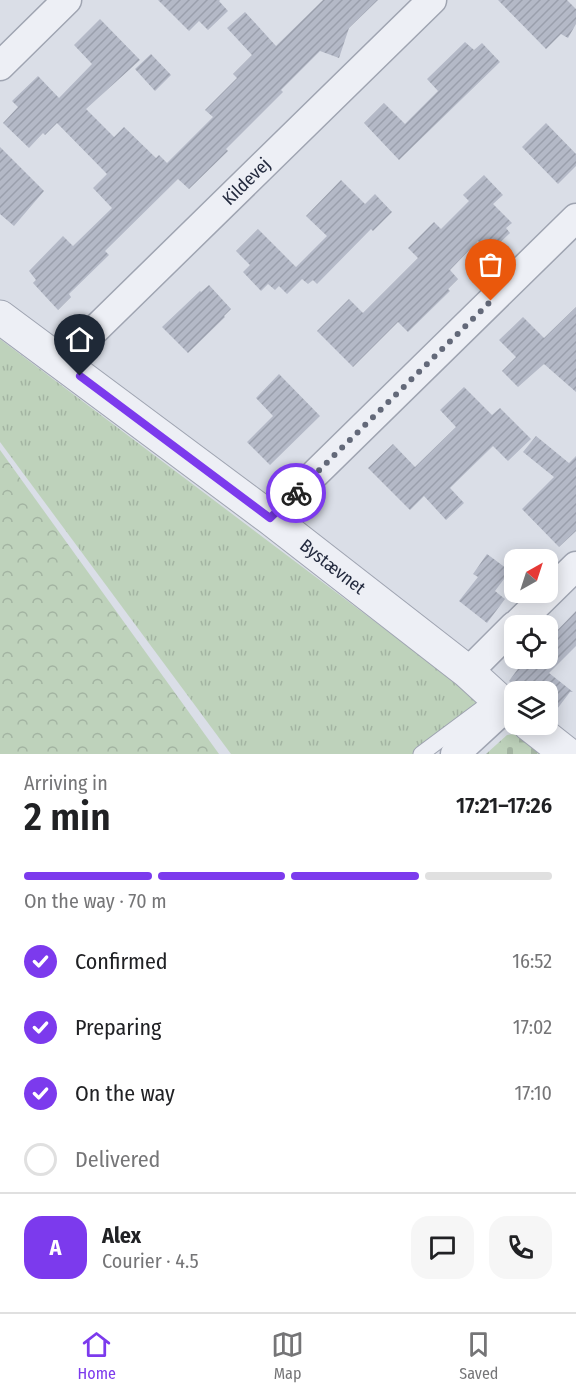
<!DOCTYPE html>
<meta charset="utf-8">
<style>
body{margin:0;font-family:"Fira Sans Condensed",sans-serif;background:#f6f6f6;color:#202124;height:100vh;display:flex;flex-direction:column;font-size:22px;white-space:nowrap}
*{box-sizing:border-box;margin:0}
p{font-size:20px;color:#757577}
.icon{flex:none;width:33px;height:33px;fill:none;stroke:currentColor;stroke-width:2;stroke-linecap:round;stroke-linejoin:round}
.map{position:relative;height:754px;overflow:hidden}
.details{display:flex;flex-direction:column;background:#fff;flex:1}
.details>*{flex:none}
.needle{width:39px;rotate:39deg}
.tools{position:absolute;left:504px;top:549px;display:grid;gap:12px}
.tools a{display:grid;place-items:center;width:54px;height:54px;border-radius:12px;background:#fff;box-shadow:0 3px 15px #0003;font-size:30px}
.pin{position:absolute;display:grid;place-items:center;width:51px;height:51px;color:#fff;margin:-62px -26px;border-radius:50% 50% 50% 0;rotate:-45deg;box-shadow:0 0 6px #0007}
.pin .icon{rotate:45deg}
.courier{position:absolute;display:grid;place-items:center;width:60px;height:60px;margin:-30px;border:4px solid #7c3aed;border-radius:50%;background:#fff;color:#222;box-shadow:0 2px 8px #0007}
.headline em{font-style:normal;font-weight:600}
.headline div{display:flex;flex-direction:column-reverse}
.headline{display:flex;align-items:center;justify-content:space-between;height:102px;padding:0 24px}
h1{font-size:39px;font-weight:600;line-height:45px}
.bar{display:grid;grid-template-columns:repeat(4,1fr);gap:9px 6px;align-content:center;height:72px;padding:0 24px}
.bar i{height:8px;border-radius:4px;background:#e0e0e0}
.bar .selected{background:#7c3aed}
.bar p{grid-column:span 4}
.line{display:flex;align-items:center;gap:15px;padding:0 24px;border-top:2px solid #e0e0e0}
.line div{flex:1}
.round{display:grid;place-items:center;flex:none;width:63px;height:63px;border-radius:18px;background:#f6f6f6}
ol{padding:0 24px;list-style:none}
li{display:flex;align-items:center;gap:18px;height:66px}
li p{margin-inline-start:auto}
li .icon{padding:6px;border-radius:50%;background:#7c3aed;color:#fff;stroke-width:4}
li:last-child{color:#757577}
li i{width:33px;height:33px;border:3px solid #e0e0e0;border-radius:50%}
.dock{display:flex;justify-content:space-around;align-items:center;height:84px;border-top:2px solid #e0e0e0;background:#fff;font-size:16px;color:#757577}
.dock a{display:grid;justify-items:center;gap:3px}
.dock .selected{color:#7c3aed}
.map>svg:first-child{display:block}
.grass{fill:url(#grass-tufts)}
.cemetery{fill:url(#cemetery-stones)}
.park{fill:url(#park-crowns)}
.building{fill:url(#building-hatch)}
.lines{fill:none;stroke-linecap:round;stroke-linejoin:round}
.service-casing{stroke:#9fa4b1;stroke-width:17}
.minor-casing{stroke:#9fa4b1;stroke-width:31}
.tertiary-casing{stroke:#9fa4b1;stroke-width:35}
.service{stroke:#edeff5;stroke-width:15}
.minor{stroke:#edeff5;stroke-width:28}
.tertiary{stroke:#edeff5;stroke-width:33}
.done{stroke:#636979;stroke-width:6;stroke-dasharray:0 10.8}
.route{stroke:#7c3aed;stroke-width:8}
.labels{text-anchor:middle;stroke-width:4.5;stroke-linejoin:round;paint-order:stroke}
.street-label{font-size:18px;fill:#232a3e;stroke:#eaedf5}
</style>
<div class="map">
<svg width="576" height="754" viewBox="0 0 576 754">
<defs>
<pattern id="grass-tufts" width="24" height="20" patternUnits="userSpaceOnUse" patternTransform="scale(1.5)"><rect width="24" height="20" fill="#bed2bb"/><path d="M3 7l-1-3M5 7V3M7 7l1-3M15 17l-1-3M17 17v-4M19 17l1-3" fill="none" stroke="#a3b4a2"/></pattern>
<pattern id="cemetery-stones" width="16" height="16" patternUnits="userSpaceOnUse" patternTransform="scale(1.5)"><rect width="16" height="16" fill="#bed2bb"/><path d="M2 7V4a2 2 0 0 1 4 0v3zM10 15v-3a2 2 0 0 1 4 0v3z" fill="#a3b4a2"/></pattern>
<pattern id="park-crowns" width="20" height="18" patternUnits="userSpaceOnUse" patternTransform="scale(1.5)"><rect width="20" height="18" fill="#bed2bb"/><path d="M2 6a3 3 0 1 1 6 0M12 15a3 3 0 1 1 6 0" fill="none" stroke="#a3b4a2"/></pattern>
<pattern id="building-hatch" width="6" height="6" patternUnits="userSpaceOnUse" patternTransform="scale(1.5)"><rect width="6" height="6" fill="#b4b9c7"/><path d="M-1 1l2-2M0 6l6-6M5 7l2-2" fill="none" stroke="#9a9fac"/></pattern>
</defs>
<rect width="100%" height="100%" fill="#dadee7"/>
<path class="grass" d="M 0,339 L 483,703 L 415,754 L 231,754 L 0,442 Z"/>
<path class="cemetery" d="M 514,734 L 541,754 L 486,754 L 507,735 Z"/>
<path class="park" d="M 0,450 L 219,754 L 0,754 Z"/>
<path class="building" d="M 158,0 L 220,0 L 219,1 L 228,11 L 208,30 L 199,21 L 189,31 Z
M 323,0 L 378,0 L 349,28 L 339,58 L 320,51 L 281,90 L 283,92 L 226,149 L 228,151 L 189,189 L 178,179 L 105,251 L 109,255 L 69,294 L 71,297 L 58,310 L 33,283 L 36,280 L 29,271 L 63,236 L 73,246 L 112,208 L 93,188 L 107,174 L 57,123 L 45,135 L 43,133 L 29,148 L 3,123 L 18,107 L 12,101 L 38,76 L 59,98 L 92,64 L 74,45 L 100,19 L 140,60 L 86,109 L 114,137 L 124,127 L 156,158 L 159,155 L 167,163 L 213,117 L 205,110 L 237,78 L 233,74 L 252,55 L 227,28 L 245,12 L 276,46 Z
M 498,0 L 567,0 L 576,9 L 576,24 L 568,38 L 561,34 L 546,49 Z
M 465,42 L 474,50 L 482,43 L 500,62 L 399,160 L 364,123 L 384,103 L 405,124 L 438,91 L 427,79 Z
M 151,54 L 171,75 L 155,91 L 135,69 Z
M 546,123 L 576,154 L 576,166 L 558,184 L 522,147 Z
M 0,147 L 44,191 L 14,226 L 0,214 Z
M 484,175 L 503,195 L 493,204 L 512,223 L 506,228 L 510,233 L 489,253 L 478,241 L 450,270 L 458,279 L 448,289 L 450,291 L 408,332 L 398,322 L 353,367 L 317,331 L 349,299 L 363,313 L 418,258 L 408,248 L 434,222 L 441,229 L 469,201 L 463,195 Z
M 341,180 L 365,204 L 375,194 L 392,212 L 373,231 L 371,229 L 317,284 L 313,280 L 308,284 L 302,279 L 287,294 L 279,286 L 275,290 L 268,284 L 261,291 L 243,272 L 250,265 L 236,251 L 258,229 L 296,267 L 327,236 L 306,216 Z
M 209,285 L 231,309 L 224,316 L 225,317 L 188,353 L 162,327 L 200,291 L 201,292 Z
M 576,307 L 576,392 L 544,364 L 518,387 L 502,371 L 516,357 L 499,340 L 523,317 L 544,338 Z
M 279,374 L 320,416 L 270,465 L 247,442 L 273,416 L 256,398 Z
M 464,387 L 492,415 L 500,408 L 531,439 L 508,461 L 493,446 L 450,488 L 464,503 L 446,520 L 424,496 L 410,510 L 368,468 L 393,444 L 415,467 L 456,427 L 440,410 Z
M 536,436 L 569,463 L 576,456 L 576,531 L 559,547 L 522,509 L 554,477 L 523,452 Z
M 487,554 L 510,571 L 495,591 L 505,599 L 487,623 L 459,601 L 478,577 L 473,574 Z
M 576,611 L 576,646 L 549,673 L 573,692 L 570,692 L 551,717 L 548,715 L 548,692 L 523,692 L 509,681 L 526,658 L 548,658 L 548,640 Z"/>
<g class="lines">
<defs>
<path id="service" d="M 421,754 L 496,698"/>
<g id="minor">
<path d="M 0,66 L 67,0"/>
<path id="s1" d="M 62,362 L 432,0"/>
<path d="M 270,518 L 576,218"/>
<path d="M 515,626 L 576,566"/>
<path d="M 468,672 L 514,626"/>
<path d="M 455,754 L 506,707"/>
</g>
<g id="tertiary">
<path id="s2" d="M 0,317 L 270,518 L 468,672 L 514,714"/>
<path d="M 529,724 L 567,754"/>
</g>
</defs>
<use href="#service" class="service-casing"/>
<use href="#minor" class="minor-casing"/>
<use href="#tertiary" class="tertiary-casing"/>
<use href="#service" class="service"/>
<use href="#minor" class="minor"/>
<use href="#tertiary" class="tertiary"/>
</g>
<g class="lines">
<path class="done" d="M 296,493 L 491,301"/>
<path class="route" d="M 80,376 L 270,518 L 296,493"/>
</g>
<g class="labels">
<g class="street-label">
<text dy="6" stroke="none"><textPath href="#s1" startOffset="258">Kildevej</textPath></text>
<text dy="6" stroke="none"><textPath href="#s2" startOffset="416">Bystævnet</textPath></text>
</g>
</g>
</svg>
<div class="tools">
<a><svg class="needle" viewBox="-14 -14 28 28"><path d="M0-13l5 13h-10z" fill="#e53935"/><path d="M0 13l5-13h-10z" fill="#757577"/></svg></a>
<a><svg class="icon" aria-label="locate" viewBox="0 0 24 24"><circle cx="12" cy="12" r="6"/><path d="M12 2v4M12 18v4M2 12h4M18 12h4"/></svg></a>
<a><svg class="icon" aria-label="layers" viewBox="0 0 24 24"><path d="M12 4l9 5-9 5-9-5zM3 14l9 5 9-5"/></svg></a>
</div>
<div class="pin" style="left:491px;top:301px;background:#ea580c"><svg class="icon" aria-label="bag" viewBox="0 0 24 24"><path d="M5 8h14l-1 12H6zM9 8a3 3 0 0 1 6 0"/></svg></div>
<div class="pin" style="left:80px;top:376px;background:#1f2937"><svg class="icon" aria-label="home" viewBox="0 0 24 24"><path d="M3 11l9-7 9 7M6 9v11h12V9"/></svg></div>
<div class="courier" style="left:296px;top:493px"><svg class="icon" aria-label="bike" viewBox="0 0 24 24"><circle cx="6" cy="16" r="4"/><circle cx="18" cy="16" r="4"/><path d="M6 16l4-8h5l3 8M10 8l3 8H6M13 5h3"/></svg></div>
</div>
<section class="details">
<div class="headline"><div><h1>2 min</h1><p>Arriving in</p></div><em>17:21–17:26</em></div>
<div class="bar"><i class="selected"></i><i class="selected"></i><i class="selected"></i><i></i><p>On the way · 70 m</p></div>
<ol>
<li><svg class="icon" aria-label="check" viewBox="0 0 24 24"><path d="M5 12l5 5 9-10"/></svg>Confirmed<p>16:52</p></li>
<li><svg class="icon" aria-label="check" viewBox="0 0 24 24"><path d="M5 12l5 5 9-10"/></svg>Preparing<p>17:02</p></li>
<li><svg class="icon" aria-label="check" viewBox="0 0 24 24"><path d="M5 12l5 5 9-10"/></svg>On the way<p>17:10</p></li>
<li><i></i>Delivered</li>
</ol>
<div class="line" style="height:108px"><b class="round" style="background:#7c3aed;color:#fff">A</b><div><b>Alex</b><p>Courier · 4.5</p></div><a class="round"><svg class="icon" aria-label="chat" viewBox="0 0 24 24"><path d="M4 5h16v11H9l-5 4z"/></svg></a><a class="round"><svg class="icon" aria-label="phone" viewBox="0 0 24 24"><path d="M5 4h4l2 5-3 2q2 4 5 5l2-3 5 2v4C11 20 4 13 5 4z"/></svg></a></div>
</section>
<nav class="dock">
<a class="selected"><svg class="icon" aria-label="home" viewBox="0 0 24 24"><path d="M3 11l9-7 9 7M6 9v11h12V9"/></svg>Home</a>
<a><svg class="icon" aria-label="map" viewBox="0 0 24 24"><path d="M3 6l6-2 6 2 6-2v14l-6 2-6-2-6 2zM9 4v14M15 6v14"/></svg>Map</a>
<a><svg class="icon" aria-label="saved" viewBox="0 0 24 24"><path d="M7 4h10v16l-5-4-5 4z"/></svg>Saved</a>
</nav>
